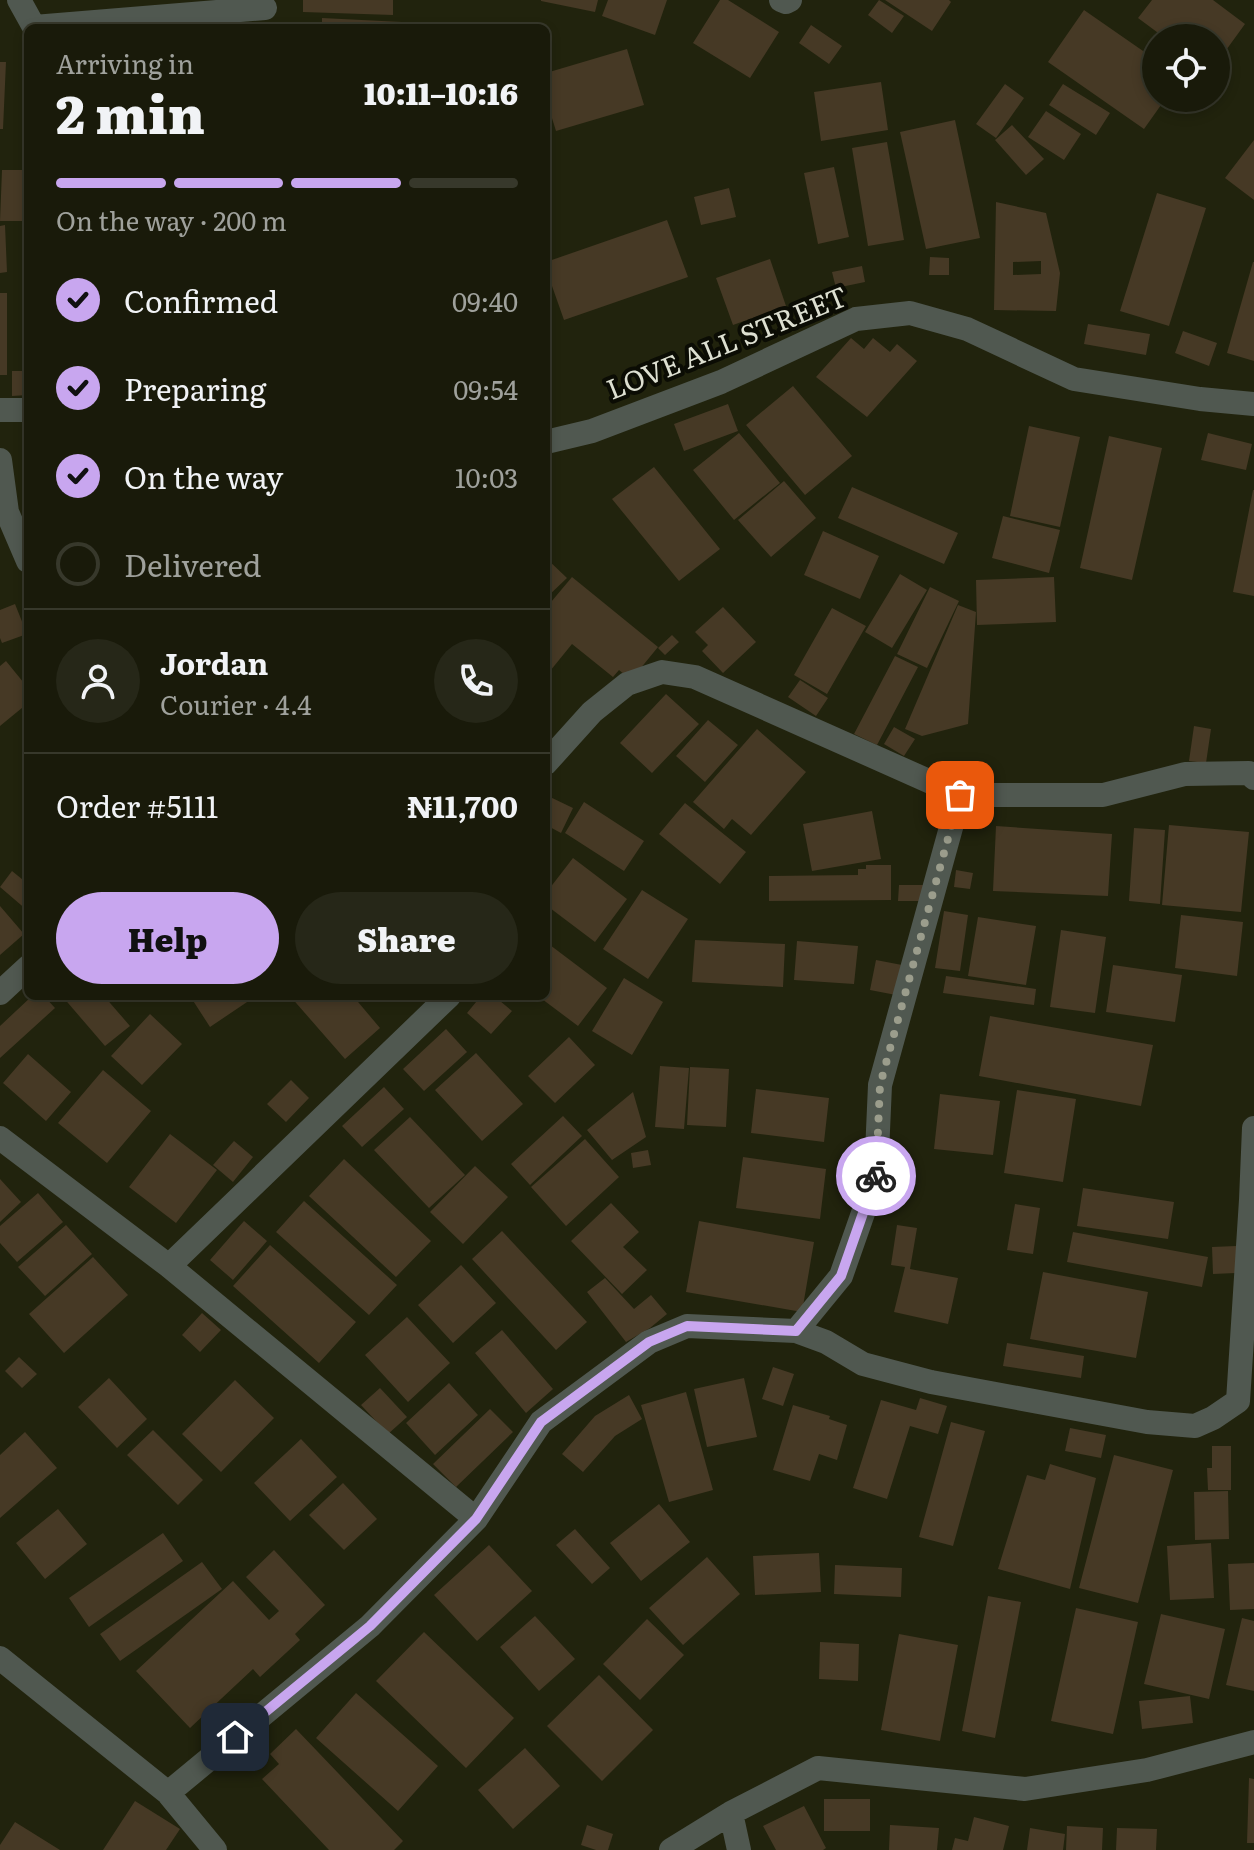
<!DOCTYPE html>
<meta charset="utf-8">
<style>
body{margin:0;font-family:Literata,serif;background:#262718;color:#f1f3f6;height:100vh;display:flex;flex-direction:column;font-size:30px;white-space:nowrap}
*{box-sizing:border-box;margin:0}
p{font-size:26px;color:#9fa19c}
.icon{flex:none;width:44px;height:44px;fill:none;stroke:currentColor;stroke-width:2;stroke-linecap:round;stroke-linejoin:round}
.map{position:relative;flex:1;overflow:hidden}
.panel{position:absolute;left:24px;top:24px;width:526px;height:976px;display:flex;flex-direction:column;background:#191a0a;border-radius:12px;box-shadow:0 4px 12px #0003,0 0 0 2px #37382b}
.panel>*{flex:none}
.controls{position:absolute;left:1142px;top:24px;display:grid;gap:16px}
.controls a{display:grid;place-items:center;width:88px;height:88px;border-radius:50%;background:#191a0a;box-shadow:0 4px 12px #0003,0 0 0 2px #37382b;font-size:40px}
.pin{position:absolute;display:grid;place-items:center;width:68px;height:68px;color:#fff;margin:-34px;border-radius:16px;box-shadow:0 4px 12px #0006}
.courier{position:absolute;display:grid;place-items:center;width:80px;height:80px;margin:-40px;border:6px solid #c8a6ef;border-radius:50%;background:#fff;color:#222;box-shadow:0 2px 10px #0007}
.overview em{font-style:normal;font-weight:800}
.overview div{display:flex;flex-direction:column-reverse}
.overview{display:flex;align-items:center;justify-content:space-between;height:136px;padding:0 32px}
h1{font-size:52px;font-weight:800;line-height:60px}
.bar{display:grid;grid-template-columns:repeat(4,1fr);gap:12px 8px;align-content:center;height:96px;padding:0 32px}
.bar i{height:10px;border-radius:6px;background:#37382b}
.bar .active{background:#c8a6ef}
.bar p{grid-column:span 4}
.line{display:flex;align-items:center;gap:20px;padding:0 32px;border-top:2px solid #37382b}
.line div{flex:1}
.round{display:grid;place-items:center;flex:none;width:84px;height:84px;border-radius:42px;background:#262718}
ol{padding:0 32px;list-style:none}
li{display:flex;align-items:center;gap:24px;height:88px}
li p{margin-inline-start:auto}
li .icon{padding:8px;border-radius:50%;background:#c8a6ef;color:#111;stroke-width:4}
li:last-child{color:#9fa19c}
li i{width:44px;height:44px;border:4px solid #37382b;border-radius:50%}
.cta{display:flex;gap:16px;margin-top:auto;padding:16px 32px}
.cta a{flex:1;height:92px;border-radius:48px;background:#c8a6ef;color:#111;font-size:32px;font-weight:800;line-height:92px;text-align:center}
.cta a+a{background:#262718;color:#f1f3f6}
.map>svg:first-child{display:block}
.building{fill:#463925;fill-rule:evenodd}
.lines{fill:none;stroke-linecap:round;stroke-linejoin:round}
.street{stroke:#505850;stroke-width:24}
.done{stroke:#9b9d8c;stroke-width:8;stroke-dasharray:0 14.4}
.route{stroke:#c8a6ef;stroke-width:10}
.labels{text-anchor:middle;stroke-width:8;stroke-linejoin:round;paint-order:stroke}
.street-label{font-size:28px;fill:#dddfd1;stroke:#0b0c04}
</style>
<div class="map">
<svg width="1254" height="1850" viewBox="0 0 1254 1850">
<rect width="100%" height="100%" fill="#21230d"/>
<path class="building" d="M 303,0 L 393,0 L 393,15 L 303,12 Z
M 541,0 L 598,0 L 595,12 L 541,1 Z
M 608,0 L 667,0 L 655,35 L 602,16 Z
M 720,0 L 728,0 L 779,32 L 750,78 L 693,43 Z
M 879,0 L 904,16 L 892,33 L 868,15 Z
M 885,0 L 949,0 L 951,2 L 932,31 Z
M 1152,0 L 1213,0 L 1245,24 L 1216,64 L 1216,38 L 1165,38 L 1138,18 Z
M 1084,10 L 1156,60 L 1156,98 L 1166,98 L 1144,129 L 1048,62 Z
M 322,18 L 402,22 L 401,28 L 322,28 Z
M 811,25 L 842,46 L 829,64 L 799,43 Z
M 627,49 L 644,105 L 556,131 L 546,99 L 546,73 Z
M 0,62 L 6,62 L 3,129 L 0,129 Z
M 881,82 L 888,130 L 821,141 L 814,92 Z
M 1005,84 L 1024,98 L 996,138 L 976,124 Z
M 1063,84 L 1110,113 L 1096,135 L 1049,105 Z
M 1046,111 L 1081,134 L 1064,160 L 1028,137 Z
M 955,120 L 980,238 L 926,249 L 900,132 Z
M 1012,125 L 1044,159 L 1026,175 L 995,140 Z
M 1254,140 L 1254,200 L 1225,178 Z
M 887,142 L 904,240 L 868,246 L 852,148 Z
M 834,167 L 849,237 L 818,244 L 804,173 Z
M 2,170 L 28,170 L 28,221 L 0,221 Z
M 729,188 L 736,217 L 701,225 L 694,197 Z
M 1157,193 L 1206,208 L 1169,326 L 1120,311 Z
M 996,202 L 1046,213 L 1060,273 L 1056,311 L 994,310 ZM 1041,261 L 1041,274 L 1013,275 L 1013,262 Z
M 667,220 L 688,277 L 564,320 L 546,269 L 546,262 Z
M 5,225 L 7,272 L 0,273 L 0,226 Z
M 930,257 L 949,258 L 949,275 L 929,275 Z
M 770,259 L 786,306 L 733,325 L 716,278 Z
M 1253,262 L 1254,262 L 1254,361 L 1227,353 Z
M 862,266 L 865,282 L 836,288 L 832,272 Z
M 0,293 L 7,293 L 7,375 L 0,375 Z
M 1088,324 L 1150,334 L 1146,355 L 1084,344 Z
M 1183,331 L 1217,343 L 1209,366 L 1175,353 Z
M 851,338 L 864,349 L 873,338 L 890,352 L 897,344 L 917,361 L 867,417 L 816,377 Z
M 12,371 L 28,371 L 28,395 L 12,396 Z
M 793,386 L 852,456 L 805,495 L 746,425 Z
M 728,404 L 738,431 L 684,451 L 674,424 Z
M 1029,426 L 1080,437 L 1060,527 L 1010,516 Z
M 739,433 L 780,483 L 734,520 L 693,470 Z
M 1208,433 L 1252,444 L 1246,470 L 1201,460 Z
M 1109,436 L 1162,448 L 1132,580 L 1080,568 Z
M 654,467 L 720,549 L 679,581 L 612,499 Z
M 784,481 L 816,518 L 771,557 L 738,520 Z
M 852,487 L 958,533 L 944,564 L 838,518 Z
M 1253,490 L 1254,490 L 1254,596 L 1233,592 Z
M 1003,516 L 1060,530 L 1049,573 L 992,558 Z
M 823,531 L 879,556 L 860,599 L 804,575 Z
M 546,558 L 567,578 L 546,598 Z
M 900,574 L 927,590 L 892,648 L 865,632 Z
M 572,577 L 658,647 L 631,680 L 619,670 L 613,677 L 572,644 L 546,676 L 546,608 Z
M 1054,577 L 1056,622 L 977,625 L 976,580 Z
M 930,587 L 959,601 L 927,668 L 897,654 Z
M 15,604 L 27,634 L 2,643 L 0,638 L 0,610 Z
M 958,605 L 976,612 L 968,724 L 922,736 L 905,729 Z
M 723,607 L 756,642 L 723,673 L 702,651 L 708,645 L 695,632 Z
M 832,608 L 866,626 L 827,694 L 794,675 Z
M 672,635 L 679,642 L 665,655 L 658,648 Z
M 895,656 L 918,667 L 877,745 L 854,734 Z
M 6,661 L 28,688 L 28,703 L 0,726 L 0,666 Z
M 800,680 L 828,698 L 816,716 L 788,697 Z
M 666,694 L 699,724 L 652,773 L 620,743 Z
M 708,720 L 738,745 L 705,782 L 676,756 Z
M 1194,726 L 1211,729 L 1206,763 L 1189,761 Z
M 894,727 L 915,739 L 904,756 L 884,744 Z
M 757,729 L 806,772 L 751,835 L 732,819 L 724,829 L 693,802 Z
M 548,796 L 573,808 L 561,833 L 546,825 L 546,800 Z
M 584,802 L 644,841 L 624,871 L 565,833 Z
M 685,803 L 746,852 L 720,884 L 659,834 Z
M 872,811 L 881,859 L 812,871 L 803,824 Z
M 1169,825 L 1249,832 L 1241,912 L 1162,905 Z
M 996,826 L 1112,834 L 1108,896 L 993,891 Z
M 1134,828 L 1165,830 L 1160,904 L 1129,901 Z
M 573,858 L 627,899 L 595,942 L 546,905 L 546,893 Z
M 866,865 L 891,865 L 891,900 L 769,901 L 769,876 L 858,875 L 858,869 L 866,869 Z
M 956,870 L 973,873 L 970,889 L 954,887 Z
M 12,871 L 28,884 L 28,911 L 0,887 Z
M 899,885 L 925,885 L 925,901 L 898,901 Z
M 642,890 L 688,919 L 648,979 L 603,949 Z
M 0,906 L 24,934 L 0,955 Z
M 944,911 L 968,915 L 960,971 L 935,968 Z
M 1181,915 L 1243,922 L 1237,976 L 1175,968 Z
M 978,917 L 1036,926 L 1026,985 L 968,976 Z
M 1061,930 L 1106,937 L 1095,1013 L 1050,1007 Z
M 695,940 L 785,944 L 783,987 L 692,982 Z
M 797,941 L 858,946 L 854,984 L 794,980 Z
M 550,945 L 607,988 L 578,1026 L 538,996 L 546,996 L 546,950 Z
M 876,960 L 902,965 L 896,995 L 870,990 Z
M 1113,965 L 1182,975 L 1175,1022 L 1106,1012 Z
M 946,976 L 1036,989 L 1034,1005 L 943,993 Z
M 624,978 L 663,1002 L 632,1055 L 592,1031 Z
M 32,996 L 44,996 L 55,1008 L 0,1058 L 0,1026 Z
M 62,996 L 104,996 L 130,1026 L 105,1046 Z
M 190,996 L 256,996 L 210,1027 Z
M 290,996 L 353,996 L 380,1028 L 345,1059 Z
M 481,996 L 494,996 L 512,1011 L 491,1034 L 467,1013 Z
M 150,1014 L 182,1044 L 142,1085 L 111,1056 Z
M 990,1016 L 1153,1045 L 1141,1106 L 979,1076 Z
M 446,1029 L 467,1052 L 424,1091 L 403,1069 Z
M 569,1037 L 595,1065 L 555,1103 L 528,1076 Z
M 476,1053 L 523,1104 L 482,1141 L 435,1090 Z
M 28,1054 L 71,1092 L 46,1121 L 3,1083 Z
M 660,1066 L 689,1068 L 684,1129 L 655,1127 Z
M 690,1067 L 729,1069 L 726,1127 L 687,1125 Z
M 103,1070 L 151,1111 L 107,1163 L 58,1123 Z
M 291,1080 L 309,1098 L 286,1122 L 267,1104 Z
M 384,1087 L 404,1109 L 362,1147 L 342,1126 Z
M 756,1089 L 829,1098 L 824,1142 L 751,1133 Z
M 1017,1090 L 1076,1099 L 1063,1182 L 1004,1173 Z
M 633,1092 L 646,1137 L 612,1160 L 587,1130 Z
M 940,1094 L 1000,1101 L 993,1155 L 934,1149 Z
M 563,1116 L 582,1136 L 530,1185 L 511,1164 Z
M 410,1117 L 465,1175 L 429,1208 L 374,1150 Z
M 170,1134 L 217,1170 L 176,1223 L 129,1187 Z
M 585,1139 L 619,1177 L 566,1226 L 531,1187 Z
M 234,1141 L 253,1157 L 233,1182 L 213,1165 Z
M 648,1150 L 651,1165 L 633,1168 L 631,1153 Z
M 743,1157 L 826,1169 L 820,1219 L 736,1208 Z
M 344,1159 L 431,1241 L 396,1277 L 309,1196 Z
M 475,1166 L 508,1197 L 463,1244 L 430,1212 Z
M 0,1179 L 21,1202 L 0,1222 Z
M 1083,1188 L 1174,1202 L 1168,1239 L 1077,1226 Z
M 38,1193 L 63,1222 L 17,1262 L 0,1243 L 0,1226 Z
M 304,1201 L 397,1285 L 369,1315 L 276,1232 Z
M 611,1203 L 639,1232 L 623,1247 L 647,1270 L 622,1294 L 571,1241 Z
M 1015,1204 L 1040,1208 L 1033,1254 L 1007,1250 Z
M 244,1221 L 267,1241 L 233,1280 L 210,1260 Z
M 699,1221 L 814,1242 L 802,1312 L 686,1292 Z
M 66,1225 L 92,1254 L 45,1296 L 18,1267 Z
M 897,1225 L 917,1228 L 910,1269 L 958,1278 L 948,1324 L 894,1312 L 905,1267 L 891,1265 Z
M 502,1231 L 587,1322 L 556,1350 L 472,1259 Z
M 1073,1232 L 1208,1257 L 1202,1287 L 1067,1262 Z
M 270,1245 L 356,1322 L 319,1363 L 233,1286 Z
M 1236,1246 L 1236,1273 L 1213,1274 L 1212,1247 Z
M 93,1257 L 128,1295 L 64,1353 L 29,1314 Z
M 461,1265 L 496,1303 L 453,1343 L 418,1305 Z
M 1043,1272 L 1148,1292 L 1136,1358 L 1030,1339 Z
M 605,1278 L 634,1309 L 651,1295 L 667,1314 L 650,1328 L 626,1342 L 587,1292 Z
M 202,1313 L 221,1330 L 200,1352 L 182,1335 Z
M 407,1317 L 450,1363 L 408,1402 L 365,1355 Z
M 502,1330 L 553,1389 L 526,1413 L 475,1353 Z
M 1007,1343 L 1084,1356 L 1081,1378 L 1003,1366 Z
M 19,1357 L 37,1374 L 22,1388 L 5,1371 Z
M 773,1367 L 794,1374 L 783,1406 L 762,1399 Z
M 109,1378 L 147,1419 L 117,1448 L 78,1407 Z
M 744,1378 L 757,1437 L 707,1447 L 694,1389 Z
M 235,1380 L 274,1418 L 221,1472 L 182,1434 Z
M 449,1383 L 478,1415 L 435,1455 L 406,1423 Z
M 380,1388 L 407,1417 L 388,1434 L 361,1405 Z
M 686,1392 L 713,1490 L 669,1502 L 641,1405 Z
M 629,1395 L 642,1419 L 615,1436 L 583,1472 L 562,1454 L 595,1416 Z
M 920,1398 L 947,1406 L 938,1434 L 910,1426 L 887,1499 L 853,1488 L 881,1400 L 916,1410 Z
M 793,1405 L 830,1416 L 829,1419 L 847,1425 L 837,1460 L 819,1454 L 810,1481 L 773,1470 Z
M 490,1409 L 513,1432 L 456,1487 L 433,1464 Z
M 951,1422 L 985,1431 L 953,1546 L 919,1537 Z
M 1070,1428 L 1106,1435 L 1101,1458 L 1065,1451 Z
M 153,1430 L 203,1480 L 178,1505 L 127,1455 Z
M 25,1432 L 57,1468 L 0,1518 L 0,1455 Z
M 301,1439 L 337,1477 L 290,1521 L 254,1483 Z
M 1212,1446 L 1231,1446 L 1231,1490 L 1208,1490 L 1207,1468 L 1212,1468 Z
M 1114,1455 L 1173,1470 L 1138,1603 L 1079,1588 Z
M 1050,1464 L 1096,1478 L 1070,1589 L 998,1569 L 1027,1475 L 1045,1480 Z
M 343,1483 L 377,1519 L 344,1550 L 309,1515 Z
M 1228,1491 L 1229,1539 L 1195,1540 L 1194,1492 Z
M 659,1504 L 690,1542 L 641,1581 L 610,1543 Z
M 58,1509 L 87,1544 L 45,1579 L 16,1543 Z
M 575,1529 L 610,1568 L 592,1584 L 556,1545 Z
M 163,1533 L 183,1561 L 89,1627 L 69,1598 Z
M 1211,1543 L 1214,1598 L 1170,1600 L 1167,1546 Z
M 489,1545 L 532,1591 L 477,1641 L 434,1595 Z
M 274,1550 L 325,1605 L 295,1634 L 300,1640 L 260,1677 L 253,1669 L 190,1728 L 136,1671 L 233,1581 L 269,1620 L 279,1611 L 246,1577 Z
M 819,1553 L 821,1592 L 755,1595 L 753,1556 Z
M 707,1557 L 740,1594 L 683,1645 L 649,1608 Z
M 202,1562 L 222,1589 L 120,1661 L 100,1634 Z
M 1254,1563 L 1254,1609 L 1230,1610 L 1228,1564 Z
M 835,1565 L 902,1568 L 901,1597 L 834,1594 Z
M 988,1596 L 1021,1602 L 995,1738 L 962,1731 Z
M 1076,1608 L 1138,1622 L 1113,1734 L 1051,1721 Z
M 1161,1614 L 1225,1629 L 1209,1699 L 1144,1684 Z
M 535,1616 L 575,1659 L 539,1691 L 500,1647 Z
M 1242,1618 L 1254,1621 L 1254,1691 L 1226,1685 Z
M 647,1619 L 684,1655 L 640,1700 L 603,1664 Z
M 424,1632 L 514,1718 L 466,1768 L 376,1681 Z
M 899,1634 L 958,1645 L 940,1741 L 881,1730 Z
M 820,1642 L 859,1644 L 858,1681 L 819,1679 Z
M 599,1675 L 653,1730 L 602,1781 L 547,1726 Z
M 356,1693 L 438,1766 L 398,1811 L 316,1738 Z
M 1190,1696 L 1193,1723 L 1142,1729 L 1139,1701 Z
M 296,1729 L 403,1841 L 394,1850 L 329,1850 L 262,1779 L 279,1764 L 270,1754 Z
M 525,1748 L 560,1786 L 513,1829 L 478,1790 Z
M 1249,1778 L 1254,1779 L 1254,1843 L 1247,1843 Z
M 824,1799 L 870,1799 L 870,1831 L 824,1831 Z
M 135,1801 L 180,1829 L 166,1850 L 103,1850 Z
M 804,1806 L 826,1848 L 823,1850 L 776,1850 L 763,1826 Z
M 974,1817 L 1009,1826 L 1003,1850 L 952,1850 L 955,1838 L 968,1841 Z
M 15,1822 L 60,1850 L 0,1850 L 0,1845 Z
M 587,1825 L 613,1834 L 608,1850 L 596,1850 L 581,1845 Z
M 890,1825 L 939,1828 L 937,1850 L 889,1850 Z
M 1067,1826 L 1103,1828 L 1102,1850 L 1066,1850 Z
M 1030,1828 L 1065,1834 L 1063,1850 L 1027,1850 Z
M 1117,1828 L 1157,1829 L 1156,1850 L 1116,1850 Z"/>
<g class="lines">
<path class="street" d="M 19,0 L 34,27 L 265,8
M 781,0 L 786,2 L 790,0
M 0,410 L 28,410
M 546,442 L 592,431 L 721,382 L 856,319 L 910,313 L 967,329 L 1074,379 L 1200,399 L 1254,404
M 0,460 L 7,512 L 28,561
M 546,763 L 592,712 L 627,684 L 662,672 L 695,677 L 960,795 L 1103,795 L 1185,774 L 1249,773 L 1254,778
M 0,993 L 28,967
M 449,996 L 169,1266 L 476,1519 L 541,1422 L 649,1342 L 687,1326 L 796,1331 L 826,1342 L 863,1364 L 931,1382 L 1147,1422 L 1195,1426 L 1213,1418 L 1238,1401 L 1251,1200 L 1254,1128
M 0,1138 L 169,1266
M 796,1331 L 841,1276 L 876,1176 L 880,1085 L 960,795
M 0,1658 L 168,1793 L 370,1626 L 476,1519
M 168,1793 L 215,1850
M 731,1813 L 739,1850
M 671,1850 L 731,1813 L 818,1768 L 1025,1789 L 1147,1770 L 1254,1742"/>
</g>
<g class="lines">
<path class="done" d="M 876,1176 L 880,1085 L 960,795"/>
<path class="route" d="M 235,1737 L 370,1626 L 476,1519 L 541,1422 L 649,1342 L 687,1326 L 796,1331 L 841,1276 L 876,1176"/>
</g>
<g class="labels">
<g class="street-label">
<text transform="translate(727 343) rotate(-22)" y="10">LOVE ALL STREET</text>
</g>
</g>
</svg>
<div class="controls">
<a><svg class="icon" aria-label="locate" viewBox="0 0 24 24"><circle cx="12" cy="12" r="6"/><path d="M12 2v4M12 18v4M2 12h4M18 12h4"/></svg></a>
</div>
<div class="pin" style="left:960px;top:795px;background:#ea580c"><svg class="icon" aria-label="bag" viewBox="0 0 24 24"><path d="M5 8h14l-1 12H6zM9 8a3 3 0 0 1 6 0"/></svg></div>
<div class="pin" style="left:235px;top:1737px;background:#1f2937"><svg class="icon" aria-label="home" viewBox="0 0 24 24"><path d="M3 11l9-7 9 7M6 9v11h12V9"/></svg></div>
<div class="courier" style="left:876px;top:1176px"><svg class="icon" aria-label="bike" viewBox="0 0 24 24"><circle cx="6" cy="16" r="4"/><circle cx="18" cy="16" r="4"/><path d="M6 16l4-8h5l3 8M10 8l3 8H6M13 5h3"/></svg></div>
<section class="panel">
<div class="overview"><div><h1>2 min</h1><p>Arriving in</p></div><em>10:11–10:16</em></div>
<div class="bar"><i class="active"></i><i class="active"></i><i class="active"></i><i></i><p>On the way · 200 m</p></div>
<ol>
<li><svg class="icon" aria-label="check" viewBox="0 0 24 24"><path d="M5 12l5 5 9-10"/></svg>Confirmed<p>09:40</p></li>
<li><svg class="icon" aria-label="check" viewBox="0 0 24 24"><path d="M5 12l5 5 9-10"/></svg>Preparing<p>09:54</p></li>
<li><svg class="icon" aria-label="check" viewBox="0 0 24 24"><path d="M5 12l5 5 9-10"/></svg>On the way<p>10:03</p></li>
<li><i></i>Delivered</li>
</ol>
<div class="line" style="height:144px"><a class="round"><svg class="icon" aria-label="person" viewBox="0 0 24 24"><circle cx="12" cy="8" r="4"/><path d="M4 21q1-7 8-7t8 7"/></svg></a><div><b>Jordan</b><p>Courier · 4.4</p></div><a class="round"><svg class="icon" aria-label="phone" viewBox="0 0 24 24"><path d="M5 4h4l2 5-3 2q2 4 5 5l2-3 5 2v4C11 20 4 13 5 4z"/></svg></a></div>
<div class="line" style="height:104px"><div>Order #5111</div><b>₦11,700</b></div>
<div class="cta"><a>Help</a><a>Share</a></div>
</section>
</div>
